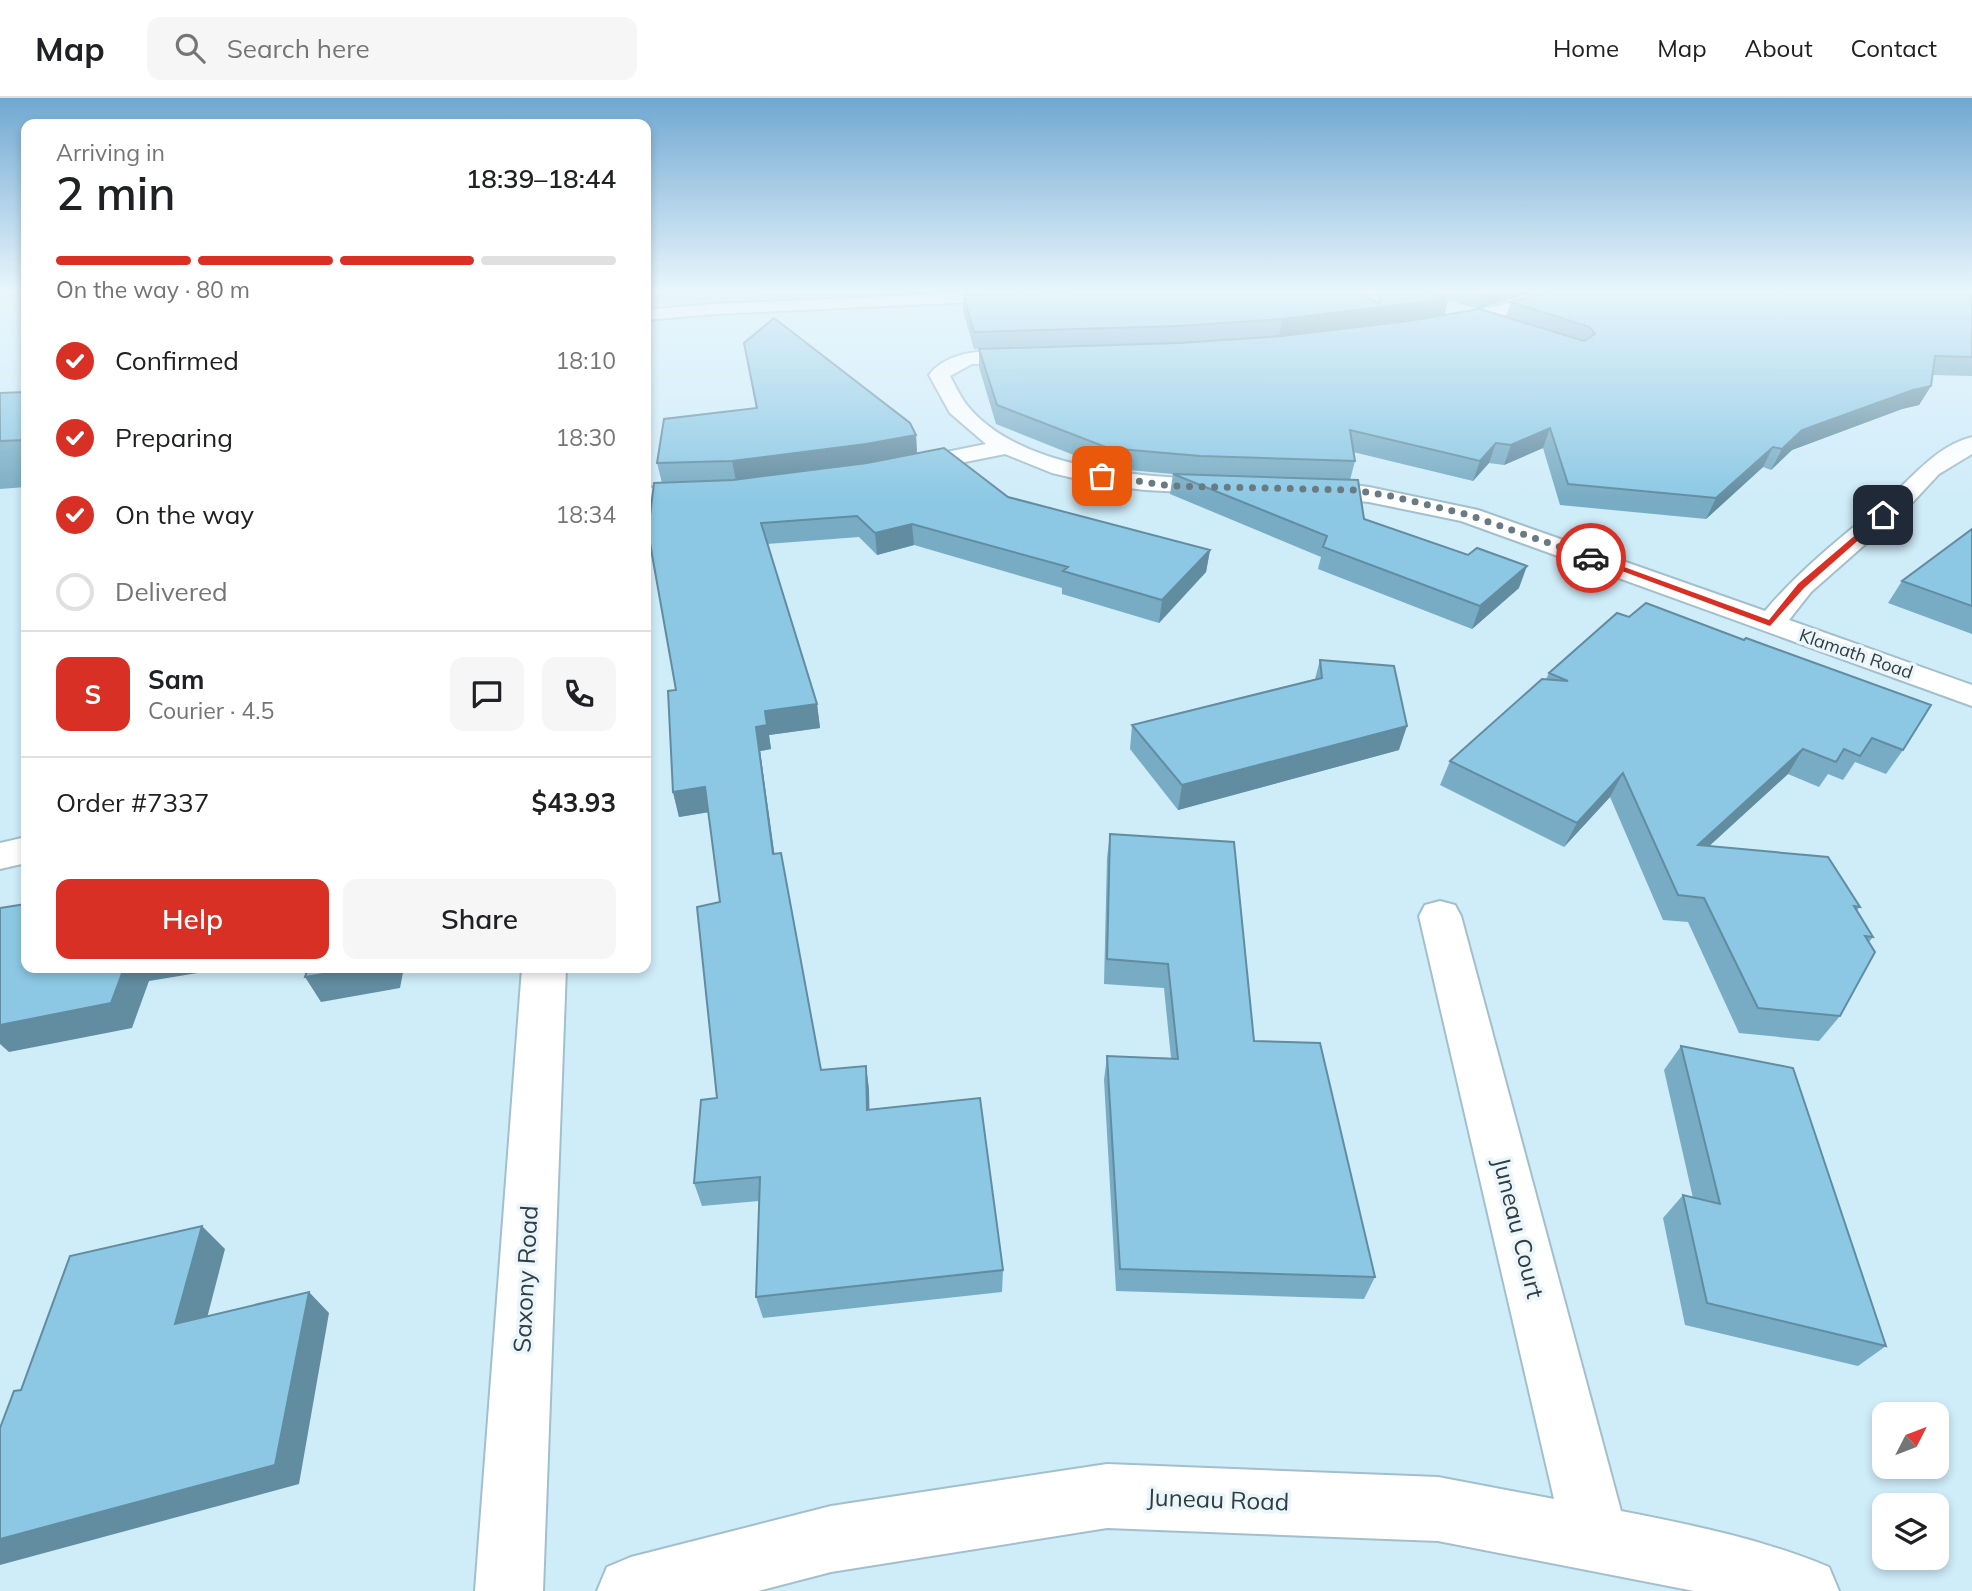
<!DOCTYPE html>
<meta charset="utf-8">
<style>
body{margin:0;font-family:Mulish,sans-serif;background:#f6f6f6;color:#202124;height:100vh;display:flex;flex-direction:column;font-size:26px;white-space:nowrap}
*{box-sizing:border-box;margin:0}
p{font-size:23px;color:#757577}
.icon{flex:none;width:38px;height:38px;fill:none;stroke:currentColor;stroke-width:2;stroke-linecap:round;stroke-linejoin:round}
.map{position:relative;flex:1;overflow:hidden}
.drawer{position:absolute;left:21px;top:21px;width:630px;height:854px;display:flex;flex-direction:column;background:#fff;border-radius:14px;box-shadow:0 4px 10px #0003}
.drawer>*{flex:none}
.needle{width:46px;rotate:48deg}
.fabs{position:absolute;left:1872px;top:1304px;display:grid;gap:14px}
.fabs a{display:grid;place-items:center;width:77px;height:77px;border-radius:14px;background:#fff;box-shadow:0 4px 10px #0003;font-size:35px}
.pin{position:absolute;display:grid;place-items:center;width:60px;height:60px;color:#fff;margin:-30px;border-radius:14px;box-shadow:0 4px 10px #0006}
.courier{position:absolute;display:grid;place-items:center;width:70px;height:70px;margin:-35px;border:5px solid #d93025;border-radius:50%;background:#fff;color:#222;box-shadow:0 2px 9px #0007}
.overview em{font-style:normal;font-weight:600}
.overview div{display:flex;flex-direction:column-reverse}
.overview{display:flex;align-items:center;justify-content:space-between;height:119px;padding:0 35px}
h1{font-size:46px;font-weight:600;line-height:52px}
.bar{display:grid;grid-template-columns:repeat(4,1fr);gap:10px 7px;align-content:center;height:84px;padding:0 35px}
.bar i{height:9px;border-radius:5px;background:#e0e0e0}
.bar .selected{background:#d93025}
.bar p{grid-column:span 4}
.line{display:flex;align-items:center;gap:18px;padding:0 35px;border-top:2px solid #e0e0e0}
.line div{flex:1}
.round{display:grid;place-items:center;flex:none;width:74px;height:74px;border-radius:14px;background:#f6f6f6}
ol{padding:0 35px;list-style:none}
li{display:flex;align-items:center;gap:21px;height:77px}
li p{margin-inline-start:auto}
li .icon{padding:7px;border-radius:50%;background:#d93025;color:#fff;stroke-width:4}
li:last-child{color:#757577}
li i{width:38px;height:38px;border:4px solid #e0e0e0;border-radius:50%}
.cta{display:flex;gap:14px;margin-top:auto;padding:14px 35px}
.cta a{flex:1;height:80px;border-radius:14px;background:#d93025;color:#fff;font-size:28px;font-weight:600;line-height:80px;text-align:center}
.cta a+a{background:#f6f6f6;color:#202124}
header{display:flex;align-items:center;gap:42px;box-sizing:border-box;height:98px;padding:0 35px;background:#fff;border-bottom:2px solid #e0e0e0}
header strong{font-size:33px}
nav{display:flex;gap:38px;margin-inline-start:auto;font-size:24px}
.search{width:490px;height:63px;background:#f6f6f6;display:flex;align-items:center;gap:18px;box-sizing:border-box;padding:0 24px;border-radius:14px;color:#757577;font-size:26px}
.map>svg:first-child{display:block}
.lines{fill:none;stroke-linecap:round;stroke-linejoin:round}
.street-casing{stroke:#a4bfcc;stroke-width:4}
.secondary-casing{stroke:#a4bfcc;stroke-width:4}
.street{fill:#fff;fill-rule:evenodd}
.secondary{fill:#fff;fill-rule:evenodd}
.wall{fill:#78acc4;fill-rule:evenodd}
.shaded-wall{fill:#628ca0}
.building{fill:#8cc8e4;stroke:#628ca0;stroke-width:2}
.route{fill:#d93025}
.done{stroke:#697a82;stroke-width:7;stroke-dasharray:0 12.6}
.labels{text-anchor:middle;stroke-width:7;stroke-linejoin:round;paint-order:stroke}
.far-street-label{font-size:18px;fill:#323d42;stroke:#eaf6fb}
.near-street-label{font-size:24px;fill:#323d42;stroke:#eaf6fb}
</style>
<header>
<strong>Map</strong>
<div class="search"><svg class="icon" aria-label="search" viewBox="0 0 24 24"><circle cx="10" cy="10" r="6"/><path d="M15 15l6 6"/></svg>Search here</div>
<nav><a>Home</a><a>Map</a><a>About</a><a>Contact</a></nav>
</header>
<div class="map">
<svg width="1972" height="1493" viewBox="0 0 1972 1493">
<rect width="100%" height="100%" fill="#cfecf9"/>
<g class="lines">
<defs>
<path id="street" d="M 1547,193 L 1570,193 L 1567,197 L 1539,209 L 1442,232 L 1433,226 L 1435,222 L 1527,201 Z
M 994,252 L 1037,254 L 1040,258 L 1037,262 L 1030,264 L 972,266 L 950,278 C 955,287 960,298 966,306 C 1019,373 1144,379 1222,382 L 1231,384 L 1234,389 L 1231,394 L 1222,396 L 1145,392 L 1103,387 L 1052,375 L 1005,356 L 905,376 L 897,374 L 893,369 L 897,364 L 986,346 L 950,315 L 929,277 C 944,257 971,254 994,252 Z
M 1972,339 L 1972,356 L 1939,376 L 1912,405 L 1811,494 L 1789,522 L 1972,587 L 1972,608 L 1461,423 L 1369,404 L 1307,398 L 1298,396 L 1295,391 L 1298,386 L 1328,384 L 1369,389 L 1478,412 L 1765,513 C 1802,469 1847,435 1891,398 C 1916,376 1937,348 1972,339 Z
M 707,387 L 716,389 L 719,394 L 716,399 L 646,404 L 646,390 Z
M 26,739 L 26,765 L 0,771 L 0,745 Z
M 1440,803 L 1455,807 L 1461,818 L 1621,1413 C 1692,1427 1762,1441 1829,1469 L 1839,1493 L 1694,1493 L 1438,1443 L 1107,1430 L 831,1474 L 758,1493 L 597,1493 L 607,1469 L 631,1459 L 831,1408 L 1107,1366 L 1438,1379 L 1554,1401 L 1419,818 L 1425,807 Z
M 522,870 L 566,870 L 543,1493 L 475,1493 Z"/>
<path id="secondary" d="M 1013,193 L 1019,194 L 1022,198 L 1019,202 L 715,216 L 646,222 L 646,212 L 715,206 Z"/>
</defs>
<use href="#street" class="street-casing"/>
<use href="#secondary" class="secondary-casing"/>
<use href="#street" class="street"/>
<use href="#secondary" class="secondary"/>
</g>
<path class="wall" d="M 1378,193 L 1538,193 L 1477,211 L 1506,219 L 1511,204 L 1972,193 L 1972,278 L 1932,277 L 1931,288 L 1919,307 L 1902,311 L 1792,352 L 1771,372 L 1763,369 L 1706,421 L 1560,407 L 1543,350 L 1504,367 L 1489,365 L 1473,383 L 1353,354 L 1355,363 L 1350,382 L 1364,421 L 1519,490 L 1472,531 L 1318,471 L 1321,459 L 1170,396 L 1173,376 L 1106,370 L 996,326 L 979,269 L 979,251 L 974,251 L 963,213 L 963,196 L 1378,204 ZM 1448,202 L 1477,211 L 1444,217 ZM 1427,220 L 1409,223 L 1282,238 Z
M 744,245 L 916,337 L 917,356 L 1008,399 L 1210,452 L 1206,474 L 1159,525 L 1062,496 L 1062,490 L 914,447 L 877,457 L 859,439 L 767,446 L 817,606 L 820,630 L 769,637 L 771,651 L 760,653 L 774,756 L 821,972 L 866,968 L 869,992 L 869,1011 L 1003,1172 L 1002,1194 L 763,1220 L 756,1199 L 759,1103 L 702,1108 L 694,1085 L 717,1000 L 720,804 L 708,714 L 679,719 L 673,694 L 676,592 L 662,385 L 657,365 L 756,310 Z
M 26,294 L 26,389 L 0,391 L 0,295 Z
M 1972,431 L 1972,536 L 1888,505 L 1902,483 Z
M 1617,515 L 1903,652 L 1886,676 L 1855,664 L 1843,682 L 1828,676 L 1819,689 L 1788,676 L 1709,748 L 1860,809 L 1857,812 L 1873,839 L 1869,844 L 1840,918 L 1819,943 L 1739,935 L 1688,824 L 1663,822 L 1610,699 L 1564,749 L 1440,687 L 1450,663 L 1546,581 L 1549,575 Z
M 1320,562 L 1399,652 L 1178,712 L 1130,651 L 1132,627 L 1315,581 Z
M 1110,736 L 1254,943 L 1375,1179 L 1364,1201 L 1116,1193 L 1104,982 L 1107,958 L 1171,960 L 1164,890 L 1104,886 L 1107,760 Z
M 1681,948 L 1886,1248 L 1858,1268 L 1685,1227 L 1663,1120 L 1683,1097 L 1693,1100 L 1664,972 Z"/>
<path class="shaded-wall" d="M 1489,193 L 1538,193 L 1477,211 L 1482,195 Z
M 1448,201 L 1444,218 L 1279,238 L 1282,221 Z
M 1931,288 L 1919,307 L 1902,311 L 1792,352 L 1771,372 L 1782,351 L 1802,332 L 1913,292 Z
M 1550,330 L 1543,350 L 1504,367 L 1511,347 Z
M 916,337 L 917,357 L 868,366 L 736,383 L 732,363 Z
M 1496,345 L 1489,365 L 1473,383 L 1480,363 Z
M 1773,349 L 1763,369 L 1706,421 L 1716,400 Z
M 912,426 L 914,447 L 877,457 L 875,435 Z
M 1210,452 L 1206,474 L 1159,525 L 1162,502 Z
M 1527,468 L 1519,490 L 1472,531 L 1480,508 Z
M 817,606 L 820,630 L 769,637 L 771,651 L 760,653 L 778,781 L 773,756 L 756,629 L 765,613 Z
M 1407,628 L 1399,652 L 1178,712 L 1182,687 Z
M 1803,651 L 1788,676 L 1683,772 L 1698,747 Z
M 1623,675 L 1610,699 L 1564,749 L 1577,725 Z
M 705,689 L 710,714 L 679,719 L 673,694 Z
M 124,870 L 228,870 L 149,883 L 132,930 L 9,954 L 0,946 L 0,927 Z
M 359,870 L 404,870 L 400,890 L 321,904 L 305,879 Z
M 866,968 L 869,992 L 870,1036 L 867,1012 Z
M 202,1128 L 225,1151 L 200,1247 L 175,1226 Z
M 309,1194 L 329,1215 L 299,1386 L 0,1467 L 0,1441 Z"/>
<path class="building" d="M 1098,193 L 1354,193 L 1380,206 L 1381,193 L 1422,193 L 1448,201 L 1282,221 L 1179,228 L 974,234 L 963,196 Z
M 1550,193 L 1972,193 L 1972,259 L 1935,258 L 1931,288 L 1913,292 L 1802,332 L 1782,351 L 1773,349 L 1716,400 L 1568,386 L 1550,330 L 1511,347 L 1496,345 L 1480,363 L 1350,332 L 1355,363 L 1200,358 L 1108,350 L 997,307 L 979,251 L 1179,245 L 1282,238 L 1409,223 L 1480,211 L 1584,243 L 1595,236 L 1590,229 L 1511,204 Z
M 774,220 L 910,325 L 916,337 L 866,346 L 732,363 L 657,365 L 664,321 L 757,310 L 744,245 Z
M 26,294 L 26,342 L 0,343 L 0,295 Z
M 944,350 L 1008,399 L 1210,452 L 1162,502 L 1063,473 L 1068,469 L 912,426 L 875,435 L 857,418 L 761,425 L 817,606 L 765,613 L 767,627 L 756,629 L 773,756 L 781,755 L 821,972 L 866,968 L 867,1012 L 980,1000 L 1003,1172 L 756,1199 L 760,1079 L 694,1085 L 701,1002 L 717,1000 L 697,809 L 720,804 L 705,689 L 673,694 L 668,593 L 676,592 L 648,434 L 654,385 L 733,382 L 867,365 Z
M 1173,376 L 1358,382 L 1364,421 L 1468,457 L 1477,450 L 1527,468 L 1480,508 L 1323,449 L 1327,438 Z
M 1972,431 L 1972,508 L 1902,483 Z
M 1646,505 L 1744,542 L 1746,540 L 1931,607 L 1903,652 L 1872,640 L 1860,658 L 1844,651 L 1836,664 L 1803,651 L 1698,747 L 1828,759 L 1860,809 L 1854,808 L 1873,839 L 1865,838 L 1875,854 L 1840,918 L 1758,910 L 1704,800 L 1678,797 L 1623,675 L 1577,725 L 1450,663 L 1542,581 L 1568,583 L 1549,575 L 1617,515 L 1629,519 Z
M 1320,562 L 1394,568 L 1407,628 L 1182,687 L 1132,627 L 1322,580 Z
M 1110,736 L 1234,744 L 1254,943 L 1320,945 L 1375,1179 L 1120,1171 L 1107,958 L 1178,961 L 1168,866 L 1107,861 Z
M 26,806 L 26,870 L 124,870 L 111,905 L 0,927 L 0,810 Z
M 308,870 L 359,870 L 305,879 Z
M 1681,948 L 1793,970 L 1886,1248 L 1707,1205 L 1683,1097 L 1720,1106 Z
M 202,1128 L 175,1226 L 309,1194 L 275,1367 L 0,1441 L 0,1330 L 14,1293 L 21,1292 L 70,1158 Z"/>
<linearGradient id="sky" x2="0" y2="1"><stop stop-color="#70a8d2"/><stop offset="0.48" stop-color="#e9f6fc"/><stop offset="1" stop-color="#e9f6fc" stop-opacity="0"/></linearGradient>
<rect width="1972" height="402" fill="url(#sky)"/>
<path class="route" d="M 1880,416 L 1887,417 L 1804,490 L 1770,528 L 1587,460 L 1594,458 L 1769,522 L 1798,486 Z"/>
<g class="lines">
<path class="done" d="M 1102,378 L 1172,388 L 1353,392 L 1391,398 L 1469,417 L 1591,460"/>
</g>
<g class="labels">
<g class="far-street-label">
<text transform="translate(1856 556) rotate(19)" y="6">Klamath Road</text>
</g>
<g class="near-street-label">
<text transform="translate(1518 1130) rotate(76)" y="8">Juneau Court</text>
<text transform="translate(526 1181) rotate(-87)" y="8">Saxony Road</text>
<text transform="translate(1218 1402) rotate(2)" y="8">Juneau Road</text>
</g>
</g>
</svg>
<div class="fabs">
<a><svg class="needle" viewBox="-14 -14 28 28"><path d="M0-13l5 13h-10z" fill="#e53935"/><path d="M0 13l5-13h-10z" fill="#757577"/></svg></a>
<a><svg class="icon" aria-label="layers" viewBox="0 0 24 24"><path d="M12 4l9 5-9 5-9-5zM3 14l9 5 9-5"/></svg></a>
</div>
<div class="pin" style="left:1102px;top:378px;background:#ea580c"><svg class="icon" aria-label="bag" viewBox="0 0 24 24"><path d="M5 8h14l-1 12H6zM9 8a3 3 0 0 1 6 0"/></svg></div>
<div class="pin" style="left:1883px;top:417px;background:#1f2937"><svg class="icon" aria-label="home" viewBox="0 0 24 24"><path d="M3 11l9-7 9 7M6 9v11h12V9"/></svg></div>
<div class="courier" style="left:1591px;top:460px"><svg class="icon" aria-label="car" viewBox="0 0 24 24"><path d="M5 17H2v-5l4-1 3-4h7l3 4 3 1v5h-3M9 17h6M6 11h13"/><circle cx="7" cy="17" r="2"/><circle cx="17" cy="17" r="2"/></svg></div>
<section class="drawer">
<div class="overview"><div><h1>2 min</h1><p>Arriving in</p></div><em>18:39–18:44</em></div>
<div class="bar"><i class="selected"></i><i class="selected"></i><i class="selected"></i><i></i><p>On the way · 80 m</p></div>
<ol>
<li><svg class="icon" aria-label="check" viewBox="0 0 24 24"><path d="M5 12l5 5 9-10"/></svg>Confirmed<p>18:10</p></li>
<li><svg class="icon" aria-label="check" viewBox="0 0 24 24"><path d="M5 12l5 5 9-10"/></svg>Preparing<p>18:30</p></li>
<li><svg class="icon" aria-label="check" viewBox="0 0 24 24"><path d="M5 12l5 5 9-10"/></svg>On the way<p>18:34</p></li>
<li><i></i>Delivered</li>
</ol>
<div class="line" style="height:126px"><b class="round" style="background:#d93025;color:#fff">S</b><div><b>Sam</b><p>Courier · 4.5</p></div><a class="round"><svg class="icon" aria-label="chat" viewBox="0 0 24 24"><path d="M4 5h16v11H9l-5 4z"/></svg></a><a class="round"><svg class="icon" aria-label="phone" viewBox="0 0 24 24"><path d="M5 4h4l2 5-3 2q2 4 5 5l2-3 5 2v4C11 20 4 13 5 4z"/></svg></a></div>
<div class="line" style="height:91px"><div>Order #7337</div><b>$43.93</b></div>
<div class="cta"><a>Help</a><a>Share</a></div>
</section>
</div>
